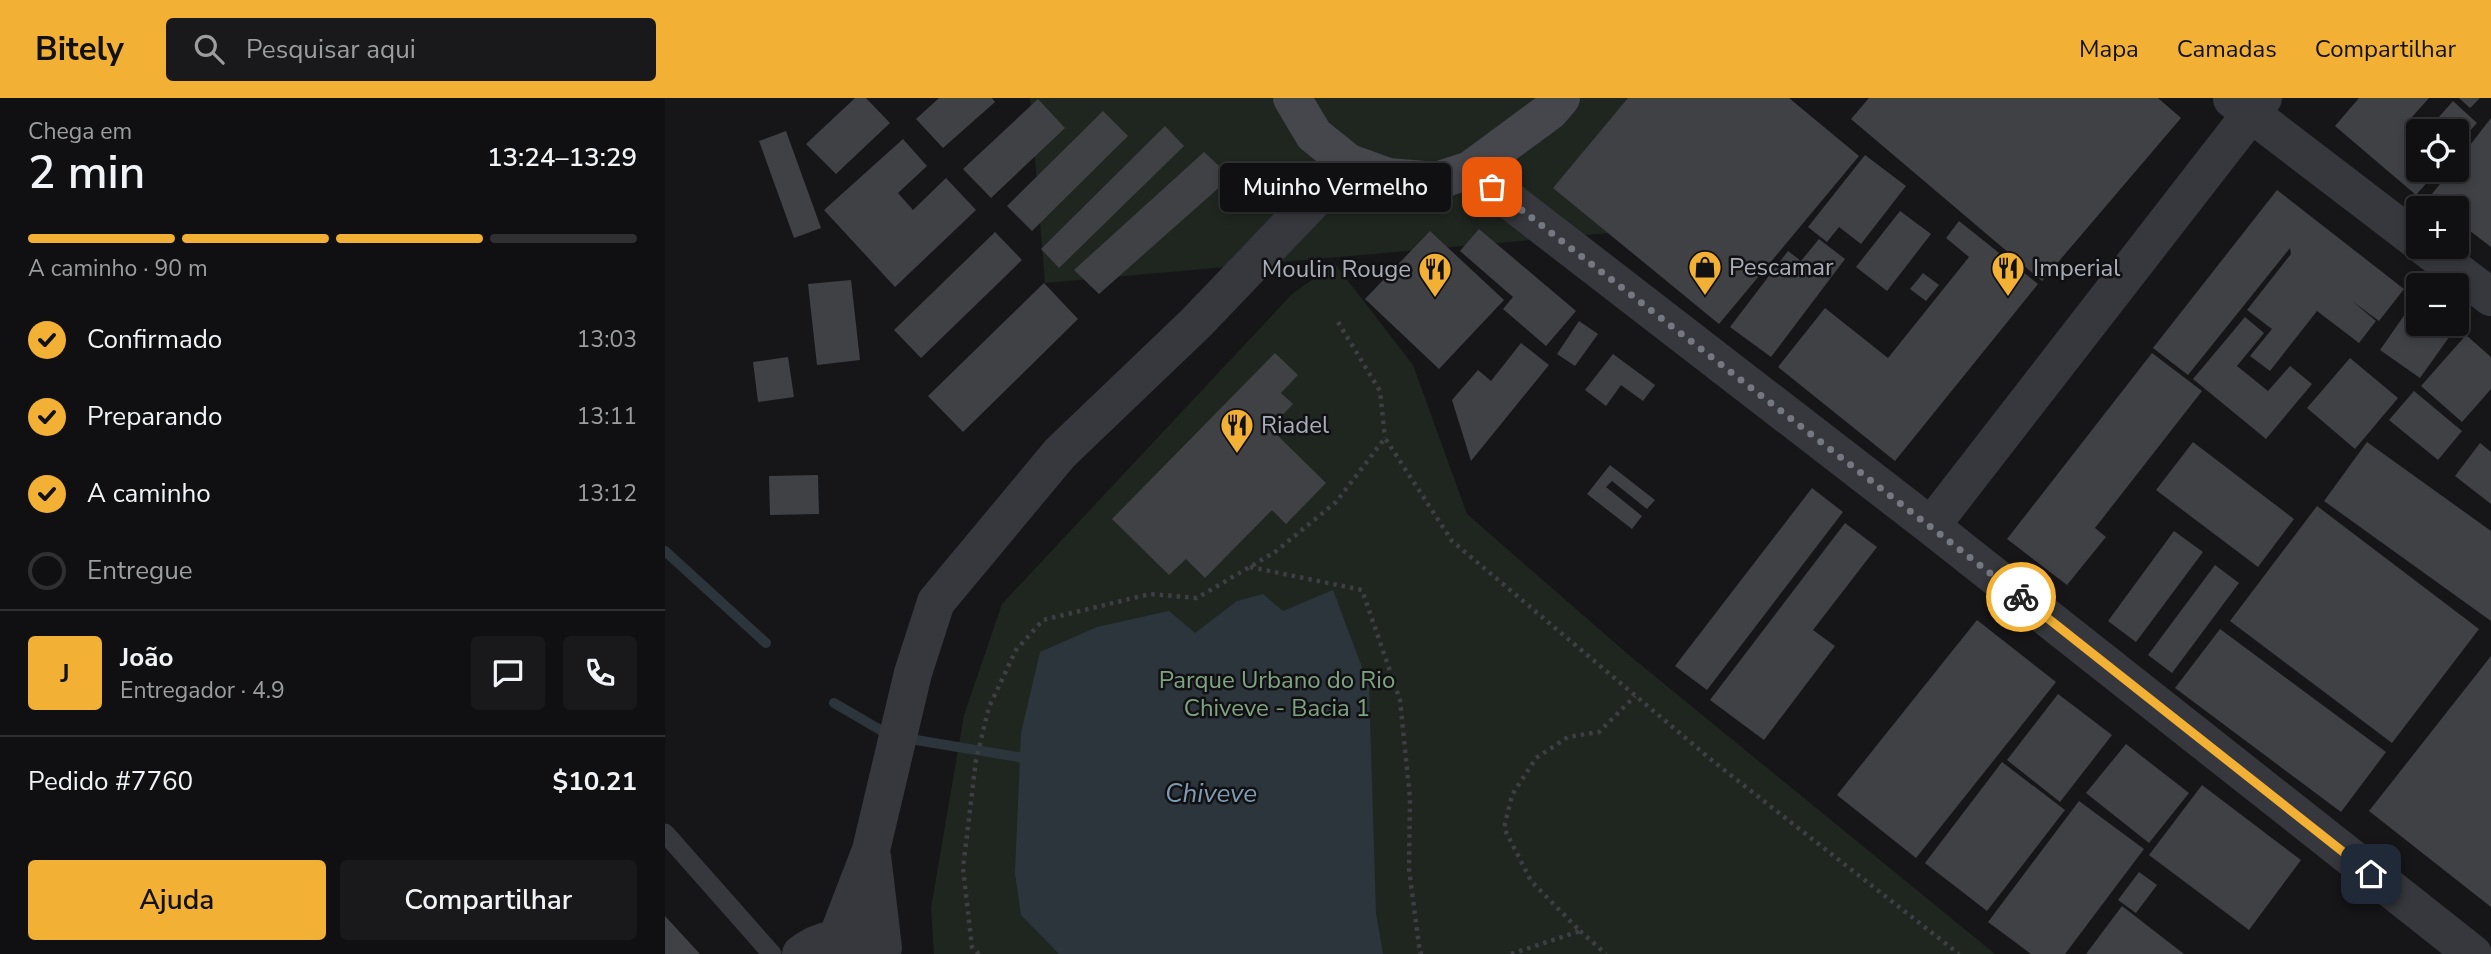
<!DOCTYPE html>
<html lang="pt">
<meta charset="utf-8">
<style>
body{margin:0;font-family:"Nunito Sans",sans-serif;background:#19191b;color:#f1f3f6;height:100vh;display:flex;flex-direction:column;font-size:26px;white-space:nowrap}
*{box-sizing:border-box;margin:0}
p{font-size:23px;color:#9c9d9f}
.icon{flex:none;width:38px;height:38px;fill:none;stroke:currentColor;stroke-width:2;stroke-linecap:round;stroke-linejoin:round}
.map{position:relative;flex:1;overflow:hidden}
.details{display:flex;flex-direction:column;background:#101012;width:665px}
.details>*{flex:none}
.tools{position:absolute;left:1741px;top:21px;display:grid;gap:14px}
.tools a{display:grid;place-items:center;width:63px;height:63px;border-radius:7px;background:#101012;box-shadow:0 4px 10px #0003,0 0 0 2px #303032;font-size:35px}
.pin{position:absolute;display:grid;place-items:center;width:60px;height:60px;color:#fff;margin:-30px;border-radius:14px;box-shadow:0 4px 10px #0006}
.courier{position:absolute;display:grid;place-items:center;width:70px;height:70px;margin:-35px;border:5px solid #f2b134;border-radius:50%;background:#fff;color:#222;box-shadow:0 2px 9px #0007}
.bubble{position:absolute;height:49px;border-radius:7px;background:#101012;box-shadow:0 4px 10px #0003,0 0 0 2px #303032;font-size:23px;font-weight:600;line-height:49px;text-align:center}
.overview em{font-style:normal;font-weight:600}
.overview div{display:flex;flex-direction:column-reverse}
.overview{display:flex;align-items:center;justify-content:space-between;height:119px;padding:0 28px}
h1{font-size:46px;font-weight:600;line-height:52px}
.bar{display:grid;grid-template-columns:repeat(4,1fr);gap:10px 7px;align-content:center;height:84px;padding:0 28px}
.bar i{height:9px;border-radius:5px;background:#303032}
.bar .current{background:#f2b134}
.bar p{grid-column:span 4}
.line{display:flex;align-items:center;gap:18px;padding:0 28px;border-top:2px solid #303032}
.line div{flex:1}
.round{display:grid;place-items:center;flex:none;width:74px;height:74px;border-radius:7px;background:#19191b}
ol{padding:0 28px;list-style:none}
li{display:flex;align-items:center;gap:21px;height:77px}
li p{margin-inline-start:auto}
li .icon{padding:7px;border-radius:50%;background:#f2b134;color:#111;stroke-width:4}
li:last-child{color:#9c9d9f}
li i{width:38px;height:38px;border:4px solid #303032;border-radius:50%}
.action{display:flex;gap:14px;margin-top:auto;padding:14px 28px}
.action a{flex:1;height:80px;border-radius:7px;background:#f2b134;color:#111;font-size:28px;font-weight:600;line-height:80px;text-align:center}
.action a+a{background:#19191b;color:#f1f3f6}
header{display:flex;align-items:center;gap:42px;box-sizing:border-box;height:98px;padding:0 35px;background:#f2b134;color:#111}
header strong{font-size:33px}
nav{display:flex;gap:38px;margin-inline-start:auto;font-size:24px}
.search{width:490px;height:63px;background:#19191b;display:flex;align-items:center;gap:18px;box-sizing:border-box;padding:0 24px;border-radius:7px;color:#9c9d9f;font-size:26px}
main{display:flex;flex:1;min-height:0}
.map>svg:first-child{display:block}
.green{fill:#1e261f}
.water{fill:#2c353c}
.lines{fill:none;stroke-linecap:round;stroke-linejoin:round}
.stream{stroke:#2c353c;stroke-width:10}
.building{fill:#404145}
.path{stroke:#3d3f44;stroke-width:4.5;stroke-dasharray:3.5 5;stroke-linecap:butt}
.lane{stroke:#37383d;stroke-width:19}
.street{stroke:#37383d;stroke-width:38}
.secondary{stroke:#45474d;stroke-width:38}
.done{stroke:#757880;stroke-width:7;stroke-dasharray:0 12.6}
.route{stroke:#f2b134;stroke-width:9}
.labels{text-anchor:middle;stroke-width:5;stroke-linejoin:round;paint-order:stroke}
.poi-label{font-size:24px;fill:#a8adb8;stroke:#111113;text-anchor:start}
.park-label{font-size:24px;fill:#7fa381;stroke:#111113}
.water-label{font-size:26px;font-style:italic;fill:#7f9bb3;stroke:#111113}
</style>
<header>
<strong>Bitely</strong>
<div class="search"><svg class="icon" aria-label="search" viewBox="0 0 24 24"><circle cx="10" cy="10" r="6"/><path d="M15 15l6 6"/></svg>Pesquisar aqui</div>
<nav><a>Mapa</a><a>Camadas</a><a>Compartilhar</a></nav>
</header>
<main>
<section class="details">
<div class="overview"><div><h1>2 min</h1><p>Chega em</p></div><em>13:24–13:29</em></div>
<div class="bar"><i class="current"></i><i class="current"></i><i class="current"></i><i></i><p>A caminho · 90 m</p></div>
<ol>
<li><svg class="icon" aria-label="check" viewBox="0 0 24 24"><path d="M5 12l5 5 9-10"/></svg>Confirmado<p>13:03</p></li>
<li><svg class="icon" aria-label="check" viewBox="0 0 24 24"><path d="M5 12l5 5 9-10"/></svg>Preparando<p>13:11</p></li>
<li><svg class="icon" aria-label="check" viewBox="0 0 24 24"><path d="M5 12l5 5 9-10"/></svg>A caminho<p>13:12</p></li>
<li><i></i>Entregue</li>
</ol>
<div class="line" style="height:126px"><b class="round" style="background:#f2b134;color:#111">J</b><div><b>João</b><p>Entregador · 4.9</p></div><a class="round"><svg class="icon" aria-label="chat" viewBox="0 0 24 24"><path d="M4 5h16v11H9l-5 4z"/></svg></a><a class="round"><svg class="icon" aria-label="phone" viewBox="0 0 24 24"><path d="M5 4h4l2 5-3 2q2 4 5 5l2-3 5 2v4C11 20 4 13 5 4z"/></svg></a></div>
<div class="line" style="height:91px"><div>Pedido #7760</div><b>$10.21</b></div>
<div class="action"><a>Ajuda</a><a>Compartilhar</a></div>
</section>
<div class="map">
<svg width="1826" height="856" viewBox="0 0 1826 856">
<rect width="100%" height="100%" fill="#161618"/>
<path class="green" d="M 365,0 L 1024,0 L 1035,127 L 380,185 Z
M 670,166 L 748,267 L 802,416 L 965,558 L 1330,856 L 269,856 L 266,810 L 299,617 L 337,506 L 627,196 Z"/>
<path class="water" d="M 668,492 L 704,588 L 711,815 L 718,856 L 394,856 L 356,817 L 350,775 L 356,635 L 375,554 L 432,529 L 504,513 L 530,535 L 572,503 L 598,496 L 618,513 Z"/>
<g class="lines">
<path class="stream" d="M 0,453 L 101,545
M 169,605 L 224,637
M 239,640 L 365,661"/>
</g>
<path class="building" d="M 190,0 L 201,0 L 225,25 L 171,76 L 141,46 Z
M 274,0 L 327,0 L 330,4 L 278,50 L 251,21 Z
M 963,0 L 1124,0 L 1194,58 L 1054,226 L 888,90 Z
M 1204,0 L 1493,0 L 1516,20 L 1377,183 L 1186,21 Z
M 1694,0 L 1764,0 L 1747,19 L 1763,33 L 1754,33 L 1754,72 L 1773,72 L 1751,97 L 1670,28 Z
M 1794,0 L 1815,0 L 1805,10 Z
M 373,1 L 400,30 L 326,100 L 298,71 Z
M 1788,3 L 1812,25 L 1792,47 L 1792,33 L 1771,33 L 1766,28 Z
M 438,13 L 463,38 L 367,133 L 342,108 Z
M 1826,20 L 1826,149 L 1792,123 L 1792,110 L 1775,110 L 1763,101 L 1786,72 L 1792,72 L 1792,64 Z
M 500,28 L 519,48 L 394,170 L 376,151 Z
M 121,33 L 156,130 L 129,140 L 94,43 Z
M 238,41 L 262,68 L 233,95 L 248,112 L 281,80 L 311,112 L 230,189 L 159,112 Z
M 539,54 L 566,79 L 434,196 L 409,172 Z
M 1200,57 L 1241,88 L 1196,146 L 1174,129 L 1162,144 L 1143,129 Z
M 1612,92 L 1739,191 L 1714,223 L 1687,203 L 1711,223 L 1694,245 L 1652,213 L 1605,273 L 1585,258 L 1607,231 L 1582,212 L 1626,156 L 1625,150 L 1523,277 L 1488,250 Z
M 1235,113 L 1266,136 L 1222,193 L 1191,169 Z
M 1294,123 L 1373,186 L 1230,363 L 1113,269 L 1160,210 L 1223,260 L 1304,159 L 1281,140 Z
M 814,131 L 911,213 L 881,248 L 838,211 L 848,199 L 795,153 Z
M 765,133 L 839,202 L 774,271 L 700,201 Z
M 330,134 L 357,162 L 256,260 L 229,232 Z
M 1154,141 L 1180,161 L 1106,259 L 1065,229 L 1123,153 L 1136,163 Z
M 1258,175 L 1274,187 L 1261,203 L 1245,191 Z
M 186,182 L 195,262 L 152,267 L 143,186 Z
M 379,185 L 413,221 L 298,334 L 263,298 Z
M 1752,199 L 1754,226 L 1789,226 L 1792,228 L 1755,280 L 1715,252 Z
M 1580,219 L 1599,235 L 1572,268 L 1603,293 L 1625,268 L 1647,286 L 1601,341 L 1528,281 Z
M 914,223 L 933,236 L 910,268 L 892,256 Z
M 1801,237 L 1826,259 L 1826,291 L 1797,324 L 1756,288 Z
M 856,245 L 884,267 L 806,363 L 787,302 L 813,272 L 826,283 Z
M 610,255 L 633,277 L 616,295 L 628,306 L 605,330 L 661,385 L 621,426 L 607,412 L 540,480 L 521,461 L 504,477 L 447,421 Z
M 1487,255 L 1537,293 L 1430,430 L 1441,439 L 1402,487 L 1342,441 Z
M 948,256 L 990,287 L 978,303 L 956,287 L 941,308 L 920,292 Z
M 123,259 L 129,299 L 93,304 L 88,264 Z
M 1685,260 L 1733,300 L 1690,351 L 1642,310 Z
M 1749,293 L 1797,333 L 1773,362 L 1724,322 Z
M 1528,344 L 1629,421 L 1593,469 L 1491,392 Z
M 1702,344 L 1826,433 L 1826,523 L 1659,403 Z
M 1815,345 L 1826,354 L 1826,406 L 1790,378 Z
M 945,367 L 990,402 L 982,411 L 947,383 L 941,389 L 977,418 L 967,431 L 922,396 Z
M 153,377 L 154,416 L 105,417 L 104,378 Z
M 1147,390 L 1178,414 L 1042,592 L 1010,568 Z
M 1652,408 L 1814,531 L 1727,645 L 1565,523 Z
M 1180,425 L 1212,449 L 1148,532 L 1170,548 L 1099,642 L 1045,602 Z
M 1509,433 L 1538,454 L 1471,544 L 1443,523 Z
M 1550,467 L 1574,485 L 1507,575 L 1483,557 Z
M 1312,522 L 1391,584 L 1251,760 L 1172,697 Z
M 1555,531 L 1721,654 L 1676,714 L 1510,590 Z
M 1826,558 L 1826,809 L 1704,713 Z
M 1393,596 L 1447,637 L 1395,704 L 1342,662 Z
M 1461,646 L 1524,695 L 1484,745 L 1421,695 Z
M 1337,664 L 1400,712 L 1322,813 L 1260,765 Z
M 1537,687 L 1636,762 L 1584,832 L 1484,757 Z
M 1414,703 L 1479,751 L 1400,856 L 1366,856 L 1323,824 Z
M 1474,774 L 1492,787 L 1471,815 L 1453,802 Z
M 1457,808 L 1519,856 L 1421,856 Z
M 0,818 L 35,856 L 0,856 Z"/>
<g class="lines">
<path class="path" d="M 673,224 L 715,293 L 720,340
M 585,469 L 697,492 L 735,602 L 745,700 L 744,771 L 755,855 L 760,856
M 915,833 L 941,856
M 314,856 L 307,849 L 298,770 L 311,662 L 324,609 L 351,552 L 378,522 L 485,496 L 532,500 L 610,454 L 671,404 L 720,340 L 787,443 L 1049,664 L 1294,856
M 846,856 L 915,833 L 866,783 L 839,730 L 847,697 L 871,660 L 903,639 L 934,634 L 970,598"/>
<path class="lane" d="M 0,735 L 107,856"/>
<path class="street" d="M 1567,1 L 1754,144
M 805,72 L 1266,428 L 1808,856
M 1760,149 L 1826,199
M 1266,428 L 1598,0
M 207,758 L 218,850
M 172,840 L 206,752 L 248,575 L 271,504 L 395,355 L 531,225 L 684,65
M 136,856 C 155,841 174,839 197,841"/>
<path class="secondary" d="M 627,0 L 649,37 L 684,65 L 723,79 L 771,83 L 805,72 L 885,13 L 896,0"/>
</g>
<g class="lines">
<path class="done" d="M 827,89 L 1356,499"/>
<path class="route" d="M 1356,499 L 1706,776"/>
</g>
<defs>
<symbol id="shop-pin" viewBox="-11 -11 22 30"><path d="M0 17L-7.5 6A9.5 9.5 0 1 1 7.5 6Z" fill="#f2b134" stroke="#111113"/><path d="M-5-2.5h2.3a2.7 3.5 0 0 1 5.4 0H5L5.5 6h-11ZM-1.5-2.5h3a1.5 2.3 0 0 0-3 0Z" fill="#111"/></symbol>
<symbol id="restaurant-pin" viewBox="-11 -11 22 30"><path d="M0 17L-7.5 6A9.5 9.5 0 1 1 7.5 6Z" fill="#f2b134" stroke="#111113"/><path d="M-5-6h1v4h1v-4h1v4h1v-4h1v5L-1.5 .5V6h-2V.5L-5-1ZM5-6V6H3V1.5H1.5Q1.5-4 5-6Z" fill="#111"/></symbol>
</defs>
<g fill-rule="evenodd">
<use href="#shop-pin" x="1021" y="150" width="38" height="52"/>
<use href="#restaurant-pin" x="1324" y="151" width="38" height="52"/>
<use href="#restaurant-pin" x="751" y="152" width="38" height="52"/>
<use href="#restaurant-pin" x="553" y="308" width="38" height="52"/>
</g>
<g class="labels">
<g class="poi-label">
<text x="1064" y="177">Pescamar</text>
<text x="1368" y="178">Imperial</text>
<text x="746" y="179" text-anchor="end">Moulin Rouge</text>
<text x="596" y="335">Riadel</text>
</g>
<g class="park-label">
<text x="612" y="590">Parque Urbano do Rio<tspan x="612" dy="28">Chiveve - Bacia 1</tspan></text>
</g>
<g class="water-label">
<text x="546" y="704">Chiveve</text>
</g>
</g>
</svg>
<div class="tools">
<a><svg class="icon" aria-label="locate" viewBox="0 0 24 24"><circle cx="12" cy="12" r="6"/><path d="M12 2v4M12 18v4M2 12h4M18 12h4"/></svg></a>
<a>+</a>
<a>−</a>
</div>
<div class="pin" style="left:827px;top:89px;background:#ea580c"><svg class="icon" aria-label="bag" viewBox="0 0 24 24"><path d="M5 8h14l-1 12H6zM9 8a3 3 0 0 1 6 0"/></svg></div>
<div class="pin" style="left:1706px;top:776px;background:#1f2937"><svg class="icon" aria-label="home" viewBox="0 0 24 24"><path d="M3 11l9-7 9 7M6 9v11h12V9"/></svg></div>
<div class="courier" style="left:1356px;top:499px"><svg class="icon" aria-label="bike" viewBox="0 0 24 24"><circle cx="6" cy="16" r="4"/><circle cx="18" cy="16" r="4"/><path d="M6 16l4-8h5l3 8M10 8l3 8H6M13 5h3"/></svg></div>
<div class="bubble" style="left:555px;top:65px;width:231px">Muinho Vermelho</div>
</div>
</main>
